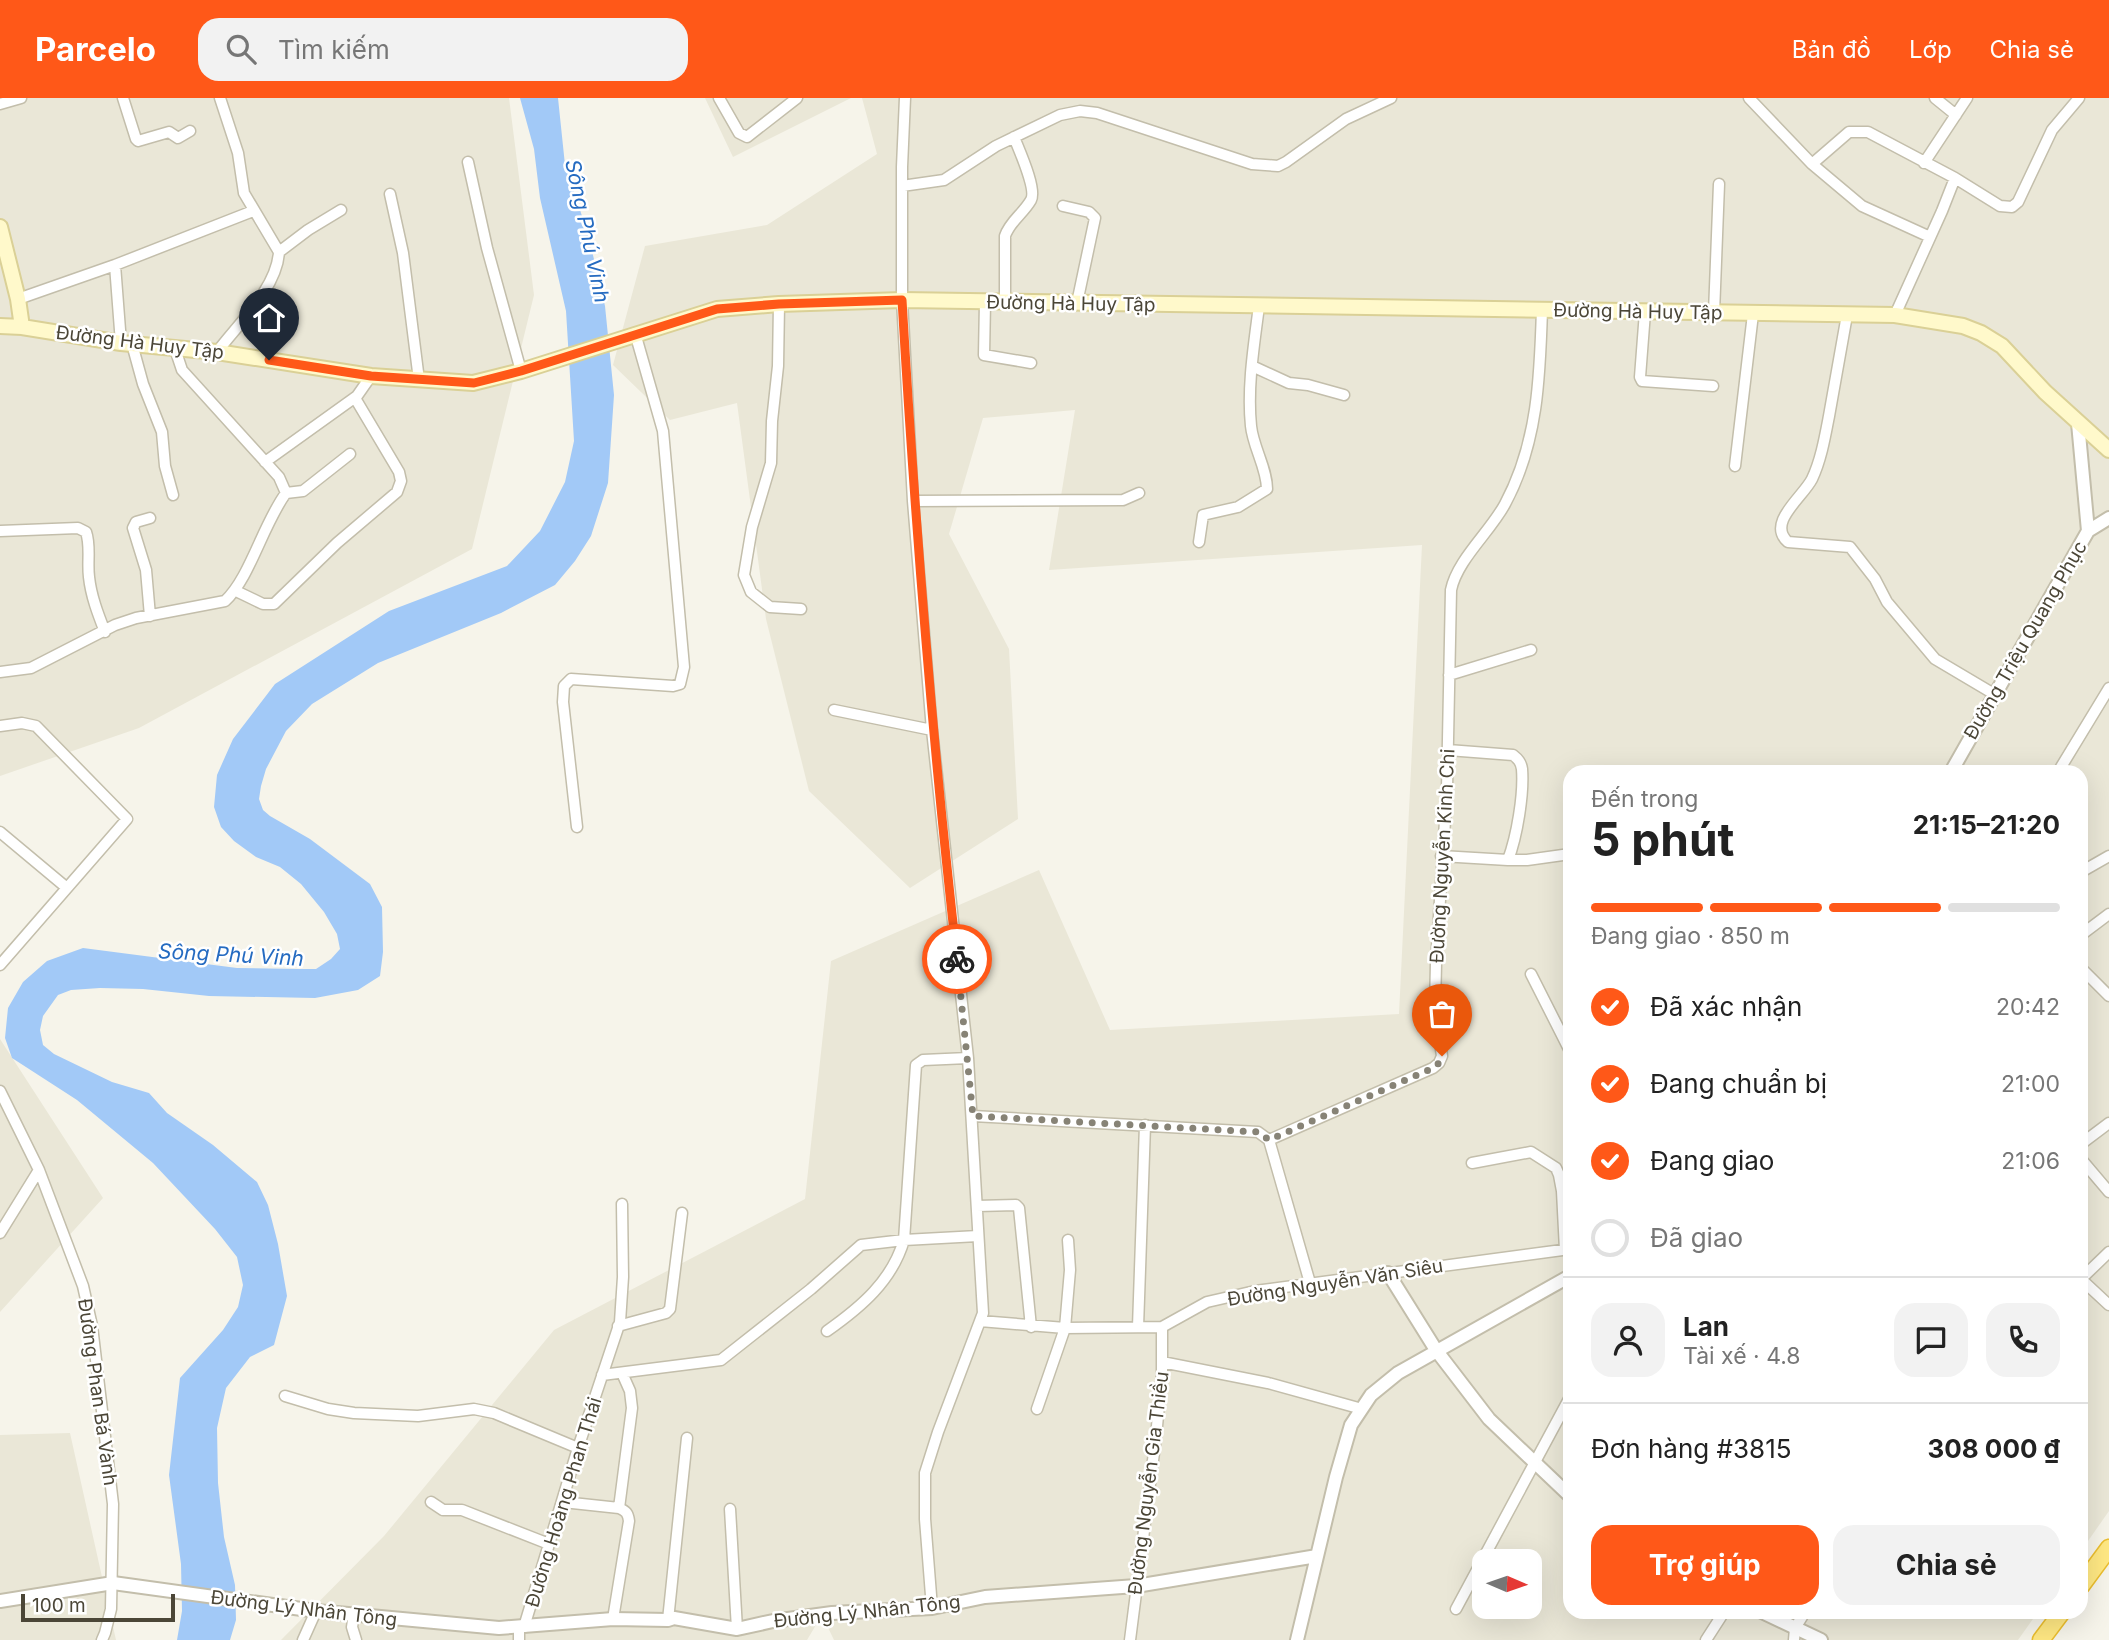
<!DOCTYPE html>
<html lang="vi">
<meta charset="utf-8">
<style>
body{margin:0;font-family:Inter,sans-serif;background:#f2f2f2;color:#222;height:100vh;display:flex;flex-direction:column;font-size:26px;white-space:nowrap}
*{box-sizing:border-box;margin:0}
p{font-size:23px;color:#767676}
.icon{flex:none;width:38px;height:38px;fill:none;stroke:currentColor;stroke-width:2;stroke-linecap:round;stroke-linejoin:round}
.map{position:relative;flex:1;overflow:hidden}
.panel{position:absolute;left:1563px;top:667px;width:525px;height:854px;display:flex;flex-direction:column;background:#fff;border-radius:21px;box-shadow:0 7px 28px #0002}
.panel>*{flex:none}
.needle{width:46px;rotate:92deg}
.fabs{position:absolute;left:1472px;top:1451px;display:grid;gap:14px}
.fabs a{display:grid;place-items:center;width:70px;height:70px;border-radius:14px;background:#fff;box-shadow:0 7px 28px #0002;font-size:35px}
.scale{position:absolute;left:21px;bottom:18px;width:154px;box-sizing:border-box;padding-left:7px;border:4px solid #4b4637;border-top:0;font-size:19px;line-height:24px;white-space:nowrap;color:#4b4637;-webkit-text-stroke:5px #fff;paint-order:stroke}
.pin{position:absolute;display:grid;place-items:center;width:60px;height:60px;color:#fff;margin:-72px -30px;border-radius:50% 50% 50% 0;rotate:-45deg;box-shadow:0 0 7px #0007}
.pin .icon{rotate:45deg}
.courier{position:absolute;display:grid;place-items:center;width:70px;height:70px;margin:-35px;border:5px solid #ff5818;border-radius:50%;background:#fff;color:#222;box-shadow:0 2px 9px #0007}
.overview em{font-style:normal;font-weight:700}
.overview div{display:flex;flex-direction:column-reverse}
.overview{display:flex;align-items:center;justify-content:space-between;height:119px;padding:0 28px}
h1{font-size:46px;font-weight:700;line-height:52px}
.bar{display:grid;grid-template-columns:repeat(4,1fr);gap:10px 7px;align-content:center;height:84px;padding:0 28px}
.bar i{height:9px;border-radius:5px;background:#e0e0e0}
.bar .current{background:#ff5818}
.bar p{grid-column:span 4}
.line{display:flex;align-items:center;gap:18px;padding:0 28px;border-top:2px solid #e0e0e0}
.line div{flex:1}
.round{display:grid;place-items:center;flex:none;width:74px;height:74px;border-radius:21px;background:#f2f2f2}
ol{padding:0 28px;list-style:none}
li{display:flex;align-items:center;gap:21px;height:77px}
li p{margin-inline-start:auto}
li .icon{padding:7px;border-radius:50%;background:#ff5818;color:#fff;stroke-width:4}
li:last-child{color:#767676}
li i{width:38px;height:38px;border:4px solid #e0e0e0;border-radius:50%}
.button{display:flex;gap:14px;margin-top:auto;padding:14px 28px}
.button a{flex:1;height:80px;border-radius:21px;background:#ff5818;color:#fff;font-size:28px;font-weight:700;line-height:80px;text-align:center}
.button a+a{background:#f2f2f2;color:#222}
header{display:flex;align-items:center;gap:42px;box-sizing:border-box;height:98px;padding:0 35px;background:#ff5818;color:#fff}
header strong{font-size:33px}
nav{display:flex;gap:38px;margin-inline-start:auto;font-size:24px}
.search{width:490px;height:63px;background:#f2f2f2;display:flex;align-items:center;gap:18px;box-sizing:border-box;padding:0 24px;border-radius:21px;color:#767676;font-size:26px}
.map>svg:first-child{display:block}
.residential{fill:#eae7d7;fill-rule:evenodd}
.water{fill:#a2c9f7}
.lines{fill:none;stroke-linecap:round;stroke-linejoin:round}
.minor-casing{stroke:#c3beab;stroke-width:13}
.tertiary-casing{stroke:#c3beab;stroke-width:16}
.secondary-casing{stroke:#dad096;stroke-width:18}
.trunk-casing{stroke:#ebbe2f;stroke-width:19}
.minor{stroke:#fff;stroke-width:10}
.tertiary{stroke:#fff;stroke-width:12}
.secondary{stroke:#fff9cb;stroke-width:14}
.trunk{stroke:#ffe883;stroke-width:16}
.done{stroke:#878376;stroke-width:7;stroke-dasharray:0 12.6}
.route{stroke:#ff5818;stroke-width:9}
.labels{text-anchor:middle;stroke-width:5;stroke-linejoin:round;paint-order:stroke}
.street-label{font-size:19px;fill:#4b4637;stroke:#fff}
.water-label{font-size:21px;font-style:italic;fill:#256bc1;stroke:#fff}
</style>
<header>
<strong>Parcelo</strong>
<div class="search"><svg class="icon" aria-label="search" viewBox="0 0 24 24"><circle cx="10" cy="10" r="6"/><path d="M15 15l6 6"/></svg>Tìm kiếm</div>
<nav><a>Bản đồ</a><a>Lớp</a><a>Chia sẻ</a></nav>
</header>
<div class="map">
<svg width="2109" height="1542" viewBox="0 0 2109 1542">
<rect width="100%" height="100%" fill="#f6f4ea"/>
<path class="residential" d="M 0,0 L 509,0 L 534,197 L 472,451 L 139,630 L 0,678 Z
M 705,0 L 851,0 L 733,59 Z
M 862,0 L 2109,0 L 2109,1413 L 2081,1453 L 2081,674 L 1570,674 L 1570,1514 L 2038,1514 L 2018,1542 L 834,1542 L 822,1517 L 807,1542 L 281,1542 L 384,1438 L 554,1232 L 805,1101 L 831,863 L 1039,772 L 1110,932 L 1399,916 L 1422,447 L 1049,472 L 1075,312 L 983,320 L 949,436 L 1009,551 L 1018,721 L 910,790 L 809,693 L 766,521 L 737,305 L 670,322 L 613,267 L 645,148 L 767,127 L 877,56 ZM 1484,1463 L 1530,1463 L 1530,1508 L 1484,1508 Z
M 0,941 L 103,1100 L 0,1214 Z
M 70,1335 L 116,1542 L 0,1542 L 0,1337 Z"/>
<path class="water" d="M 520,0 L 558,0 L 565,67 L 588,136 L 605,208 L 614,297 L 608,385 L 591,438 L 575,463 L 555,487 L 501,515 L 378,565 L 312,606 L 286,633 L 266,671 L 261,688 L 259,701 L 263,712 L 270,718 L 310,741 L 370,786 L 382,809 L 383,854 L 380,878 L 358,892 L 315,900 L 209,898 L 143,891 L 100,890 L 71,892 L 58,897 L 43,918 L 40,932 L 43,947 L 54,956 L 112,984 L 149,995 L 167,1015 L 213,1047 L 257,1084 L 268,1107 L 278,1146 L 287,1198 L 274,1247 L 250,1259 L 226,1290 L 217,1330 L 218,1385 L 224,1439 L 235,1487 L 236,1522 L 230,1542 L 177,1542 L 182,1513 L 181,1466 L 169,1377 L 180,1280 L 223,1232 L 238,1209 L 243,1187 L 237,1159 L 215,1131 L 153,1065 L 77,1002 L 12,960 L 5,940 L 8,910 L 23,884 L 47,863 L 83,850 L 237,870 L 299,871 L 316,871 L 331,861 L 340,851 L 337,836 L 324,814 L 301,786 L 280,769 L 256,759 L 234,743 L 221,729 L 214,709 L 217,677 L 233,641 L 275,586 L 389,513 L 507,468 L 540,433 L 565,384 L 574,343 L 566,213 L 540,100 L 534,51 Z"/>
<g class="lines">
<defs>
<path id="minor" d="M 123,0 L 136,41 L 138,43 L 169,34 L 178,40 L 190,33
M 719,0 L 739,35 L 747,39 L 797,0
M 905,0 L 902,69 L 902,202 L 913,403 L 932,632 L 968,960 L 983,1215 L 938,1334 L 925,1375 L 925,1421 L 932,1510
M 1749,0 L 1812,66 L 1862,108 L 1930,139
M 1935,0 L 1956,17
M 0,6 L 21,0
M 468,64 L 487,150 L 521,273
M 1924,65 L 1967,0
M 1812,66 L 1849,34 L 1868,34 L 1955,80 L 1942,113 L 1895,217
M 1955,80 L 2000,108 L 2012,109 L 2018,104 L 2052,32 L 2079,0
M 902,88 L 944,82 L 996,48 L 1060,17 L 1080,13 L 1097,15 L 1252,66 L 1278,68 L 1286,64 L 1346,21 L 1391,0
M 390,96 L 403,155 L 419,282
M 1063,108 L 1089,114 L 1095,120 L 1077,205
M 279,154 L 308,132 L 341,112
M 115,167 L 121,245
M 18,201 L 115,167 L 253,113
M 985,204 L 984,257 L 1031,265
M 1005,204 L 1005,138 C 1010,123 1023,116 1031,102 C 1037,91 1019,52 1014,39
M 779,206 L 778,268 L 772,323 L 771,365 L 752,429 L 744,477 L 751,494 L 770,509 L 801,511
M 1645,214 L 1640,279 L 1642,283 L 1713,288
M 1714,215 L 1719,86
M 1847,217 C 1841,251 1835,284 1829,318 C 1825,339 1821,362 1812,381 C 1803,399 1766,425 1788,444 L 1850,449 L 1875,481 L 1887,504 L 1935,561 L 1994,596
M 132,246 L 143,286 L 162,334 L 165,368 L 173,397
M 217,254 C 238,226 277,190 279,154 L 244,95 L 238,55 L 220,0
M 1252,268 L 1289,285 L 1308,287 L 1344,297
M 265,364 L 357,298 L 371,278
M 1735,368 L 1753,216
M 286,395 L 303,393 L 350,356
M 913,403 L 1123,402 L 1139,395
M 0,433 L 78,430 L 86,434 C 91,448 87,464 89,479 C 91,498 98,516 105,534
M 1199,444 L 1203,417 L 1238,409 L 1267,391 C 1267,370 1253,349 1251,328 C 1247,289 1254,247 1259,208
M 236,493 L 263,506 L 274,506 L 337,445 L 397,394 L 401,383 L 399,374 L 355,300
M 150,518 L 146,472 L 133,430 L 136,424 L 150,420
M 0,574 L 31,570 L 115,527 L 136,520 L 225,503 C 250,480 263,426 286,395 L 279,379 L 182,272 L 175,251
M 1449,577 L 1531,552
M 834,612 L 932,632
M 0,628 L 22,625 L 36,628 L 127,721 L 0,867
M 2058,674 L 2109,590
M 577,729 L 563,604 L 564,588 L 571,581 L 673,588 L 680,586 L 684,569 L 663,333 L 635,235
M 0,734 L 67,790
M 1441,758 L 1508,762 C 1517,738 1524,696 1522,671 C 1521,664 1518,661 1513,657 L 1448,652
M 1508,762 L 1527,762 L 1570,756
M 2081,774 L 2109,758
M 2081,837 L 2109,816
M 2081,870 L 2109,898
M 1531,876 L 1570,953
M 0,993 L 39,1072 L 83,1188 L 92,1228 L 113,1406 L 111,1511 L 105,1535 L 102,1542
M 973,1018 L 1258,1034 L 1269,1042 L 1310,1185
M 1269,1042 L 1433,970 L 1439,965 L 1442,958 L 1435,910 L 1436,865 L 1447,691 L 1451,492 C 1457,462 1490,434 1505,406 C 1538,345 1540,278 1542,211
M 2081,1046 L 2109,1025
M 2081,1061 L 2109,1094
M 1472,1065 L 1531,1054 L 1556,1070 L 1559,1077 L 1562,1093 L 1565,1152
M 977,1108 L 1016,1107 L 1019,1110 L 1031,1229
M 0,1135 L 39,1072
M 2081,1181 L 2109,1154
M 2081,1181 L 2109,1207
M 980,1223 L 1065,1230 L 1162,1229 L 1207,1204 L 1255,1193 L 1570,1151
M 618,1228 L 666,1215 L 670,1211 L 682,1115
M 1138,1229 L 1145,1027
M 827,1233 C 861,1209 892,1183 904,1142 L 916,967 L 923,962 L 968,960
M 1162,1264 L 1268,1285 L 1362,1311
M 602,1277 L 721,1262 L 811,1191 L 861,1147 L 904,1142 L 978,1138
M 285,1298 L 328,1311 L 354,1315 L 418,1318 L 474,1311 L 494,1315 L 578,1350
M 1037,1311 L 1065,1230 L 1070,1172 L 1068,1142
M 431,1404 L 443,1412 L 462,1412 L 549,1446
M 563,1404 L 619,1410 C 626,1413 628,1415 629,1423 L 613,1521
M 619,1410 L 632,1310 L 630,1293 L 622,1275
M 730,1411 L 737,1531
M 1456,1511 L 1570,1299
M 354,1516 L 352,1529 L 356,1542
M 668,1522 L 687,1340
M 524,1529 L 578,1350 L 620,1224 L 623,1179 L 622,1106
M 519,1530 L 519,1542
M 303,1542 L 316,1513
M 1130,1542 L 1156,1339 L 1162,1274 L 1162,1229
M 1706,1542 L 1724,1514
M 1794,1542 L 1795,1530 L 1805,1514"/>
<path id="tertiary" d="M 2078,325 L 2088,433
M 1951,674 L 2088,433 L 2109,420
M 1388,1175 L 1436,1252 L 1489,1321 L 1570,1398
M 0,1503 L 113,1485 L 316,1513 L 499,1530 L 613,1521 L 668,1522 L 674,1520 L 737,1531 L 773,1523 L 832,1515 L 932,1510 L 985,1499 L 1136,1488 L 1317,1458
M 1762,1514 L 1821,1542
M 1297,1542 L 1336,1379 L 1351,1327 L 1371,1297 L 1398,1275 L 1570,1178"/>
<path id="secondary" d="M 0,129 L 18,201 L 22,229
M 0,228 L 22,229 L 121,245 L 217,254 L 371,278 L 473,285 L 521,273 L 717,211 L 779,206 L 902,202 L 1895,217 L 1963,228 L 1981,235 L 2002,248 L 2045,294 L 2109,352"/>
<path id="trunk" d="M 2081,1488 L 2109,1450
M 2041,1542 L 2062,1514"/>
</defs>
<use href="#minor" class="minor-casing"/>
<use href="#tertiary" class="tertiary-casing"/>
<use href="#secondary" class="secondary-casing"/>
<use href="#trunk" class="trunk-casing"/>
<use href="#minor" class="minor"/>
<use href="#tertiary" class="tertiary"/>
<use href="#secondary" class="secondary"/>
<use href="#trunk" class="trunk"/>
</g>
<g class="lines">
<path class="done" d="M 957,861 L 973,1018 L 1258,1034 L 1269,1042 L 1433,970 L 1439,965 L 1442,958"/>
<path class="route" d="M 269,262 L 371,278 L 474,285 L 521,273 L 717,211 L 779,206 L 902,202 C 915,424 932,641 957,861"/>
</g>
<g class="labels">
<g class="street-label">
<text transform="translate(1071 205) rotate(1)" y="7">Đường Hà Huy Tập</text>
<text transform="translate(1638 213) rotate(1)" y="7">Đường Hà Huy Tập</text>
<text transform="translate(140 244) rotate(7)" y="7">Đường Hà Huy Tập</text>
<text transform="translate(2025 542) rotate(-60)" y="7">Đường Triệu Quang Phục</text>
<text transform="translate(1442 758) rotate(-87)" y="7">Đường Nguyễn Kinh Chi</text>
<text transform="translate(1335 1184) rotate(-9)" y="7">Đường Nguyễn Văn Siêu</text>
<text transform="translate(98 1294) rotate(82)" y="7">Đường Phan Bá Vành</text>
<text transform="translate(1148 1385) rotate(-83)" y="7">Đường Nguyễn Gia Thiều</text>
<text transform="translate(563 1404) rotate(-73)" y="7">Đường Hoàng Phan Thái</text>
<text transform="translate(304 1510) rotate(7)" y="7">Đường Lý Nhân Tông</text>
<text transform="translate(867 1513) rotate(-6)" y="7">Đường Lý Nhân Tông</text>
</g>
<g class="water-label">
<text transform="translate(587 133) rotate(78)" y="7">Sông Phú Vinh</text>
<text transform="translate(231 857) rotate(3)" y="7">Sông Phú Vinh</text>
</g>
</g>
</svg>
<div class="fabs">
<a><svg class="needle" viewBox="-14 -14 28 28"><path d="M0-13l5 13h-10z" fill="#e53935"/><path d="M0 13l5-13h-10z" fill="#767676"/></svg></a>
</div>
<div class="scale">100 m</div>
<div class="pin" style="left:1442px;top:958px;background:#ea580c"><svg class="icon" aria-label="bag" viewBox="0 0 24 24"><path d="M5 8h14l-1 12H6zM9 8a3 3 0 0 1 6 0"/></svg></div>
<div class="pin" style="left:269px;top:262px;background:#1f2937"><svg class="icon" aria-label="home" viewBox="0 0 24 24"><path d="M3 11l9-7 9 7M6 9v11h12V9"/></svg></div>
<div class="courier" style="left:957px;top:861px"><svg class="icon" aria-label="bike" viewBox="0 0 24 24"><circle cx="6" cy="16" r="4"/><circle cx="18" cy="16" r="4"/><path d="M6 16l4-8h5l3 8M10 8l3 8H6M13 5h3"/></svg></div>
<section class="panel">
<div class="overview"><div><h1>5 phút</h1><p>Đến trong</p></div><em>21:15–21:20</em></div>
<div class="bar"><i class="current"></i><i class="current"></i><i class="current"></i><i></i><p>Đang giao · 850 m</p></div>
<ol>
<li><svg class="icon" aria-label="check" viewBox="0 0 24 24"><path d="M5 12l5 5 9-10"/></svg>Đã xác nhận<p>20:42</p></li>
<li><svg class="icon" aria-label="check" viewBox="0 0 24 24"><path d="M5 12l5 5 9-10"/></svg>Đang chuẩn bị<p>21:00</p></li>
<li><svg class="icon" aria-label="check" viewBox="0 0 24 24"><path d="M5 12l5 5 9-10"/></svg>Đang giao<p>21:06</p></li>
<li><i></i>Đã giao</li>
</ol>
<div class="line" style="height:126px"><a class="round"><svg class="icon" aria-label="person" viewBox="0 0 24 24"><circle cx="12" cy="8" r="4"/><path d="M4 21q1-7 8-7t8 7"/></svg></a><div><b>Lan</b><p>Tài xế · 4.8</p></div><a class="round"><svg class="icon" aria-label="chat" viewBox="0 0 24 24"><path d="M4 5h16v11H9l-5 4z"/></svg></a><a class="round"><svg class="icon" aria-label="phone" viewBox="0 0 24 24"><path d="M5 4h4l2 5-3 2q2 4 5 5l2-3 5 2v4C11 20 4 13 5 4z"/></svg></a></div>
<div class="line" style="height:91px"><div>Đơn hàng #3815</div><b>308 000 ₫</b></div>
<div class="button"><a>Trợ giúp</a><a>Chia sẻ</a></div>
</section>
</div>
